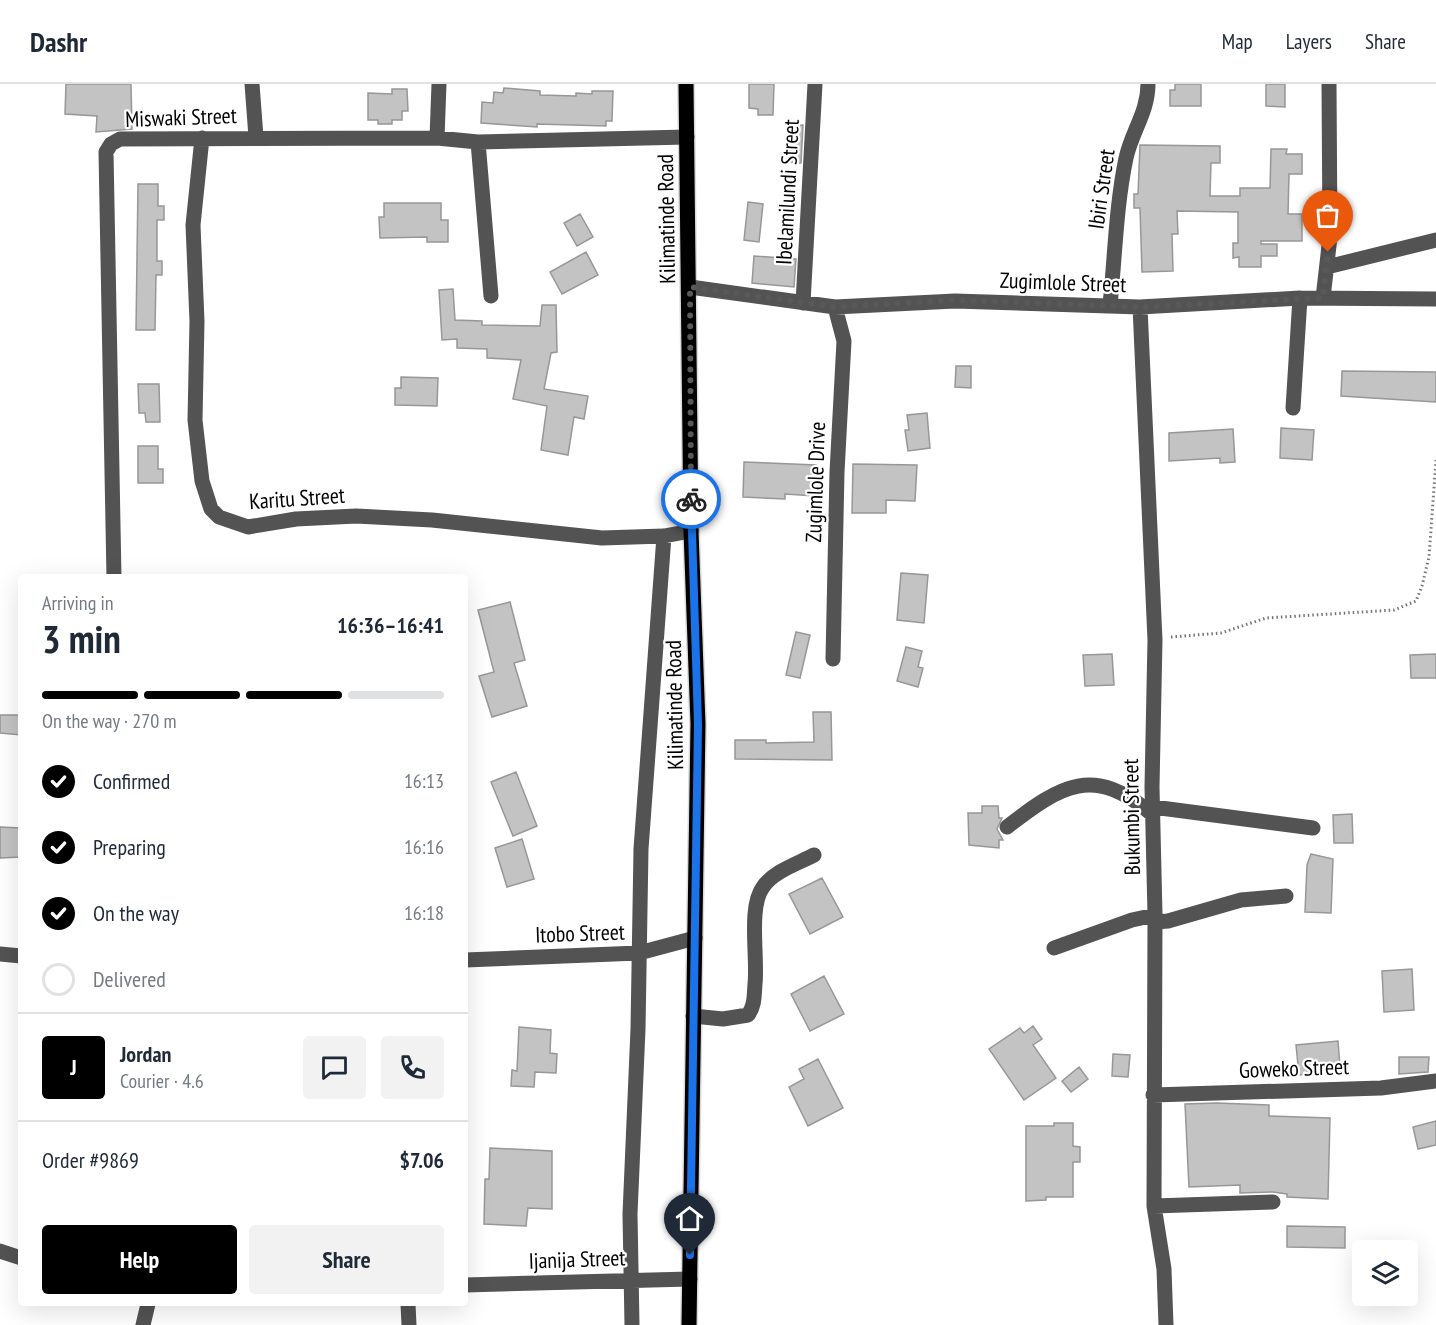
<!DOCTYPE html>
<meta charset="utf-8">
<style>
body{margin:0;font-family:"PT Sans Narrow",sans-serif;background:#f2f2f3;color:#1f2937;height:100vh;display:flex;flex-direction:column;font-size:22px;white-space:nowrap}
*{box-sizing:border-box;margin:0}
p{font-size:20px;color:#747a83}
.icon{flex:none;width:33px;height:33px;fill:none;stroke:currentColor;stroke-width:2;stroke-linecap:round;stroke-linejoin:round}
.map{position:relative;flex:1;overflow:hidden}
.drawer{position:absolute;left:18px;top:490px;width:450px;height:732px;display:flex;flex-direction:column;background:#fff;border-radius:6px;box-shadow:0 6px 24px #0002}
.drawer>*{flex:none}
.tools{position:absolute;left:1352px;top:1156px;display:grid;gap:12px}
.tools a{display:grid;place-items:center;width:66px;height:66px;border-radius:6px;background:#fff;box-shadow:0 6px 24px #0002;font-size:30px}
.pin{position:absolute;display:grid;place-items:center;width:51px;height:51px;color:#fff;margin:-62px -26px;border-radius:50% 50% 50% 0;rotate:-45deg;box-shadow:0 0 6px #0007}
.pin .icon{rotate:45deg}
.courier{position:absolute;display:grid;place-items:center;width:60px;height:60px;margin:-30px;border:4px solid #1a73e8;border-radius:50%;background:#fff;color:#222;box-shadow:0 2px 8px #0007}
.overview em{font-style:normal;font-weight:700}
.overview div{display:flex;flex-direction:column-reverse}
.overview{display:flex;align-items:center;justify-content:space-between;height:102px;padding:0 24px}
h1{font-size:39px;font-weight:700;line-height:45px}
.bar{display:grid;grid-template-columns:repeat(4,1fr);gap:9px 6px;align-content:center;height:72px;padding:0 24px}
.bar i{height:8px;border-radius:4px;background:#e0e1e3}
.bar .active{background:#000}
.bar p{grid-column:span 4}
.line{display:flex;align-items:center;gap:15px;padding:0 24px;border-top:2px solid #e0e1e3}
.line div{flex:1}
.round{display:grid;place-items:center;flex:none;width:63px;height:63px;border-radius:6px;background:#f2f2f3}
ol{padding:0 24px;list-style:none}
li{display:flex;align-items:center;gap:18px;height:66px}
li p{margin-inline-start:auto}
li .icon{padding:6px;border-radius:50%;background:#000;color:#fff;stroke-width:4}
li:last-child{color:#747a83}
li i{width:33px;height:33px;border:3px solid #e0e1e3;border-radius:50%}
.button{display:flex;gap:12px;margin-top:auto;padding:12px 24px}
.button a{flex:1;height:69px;border-radius:6px;background:#000;color:#fff;font-size:24px;font-weight:700;line-height:69px;text-align:center}
.button a+a{background:#f2f2f3;color:#1f2937}
header{display:flex;align-items:center;gap:36px;box-sizing:border-box;height:84px;padding:0 30px;background:#fff;border-bottom:2px solid #e0e1e3}
header strong{font-size:28px}
nav{display:flex;gap:33px;margin-inline-start:auto;font-size:21px}
.map>svg:first-child{display:block}
.building{fill:#c3c3c3;stroke:#979797;stroke-width:1.5}
.lines{fill:none;stroke-linecap:round;stroke-linejoin:round}
.major-casing{stroke:#dbdbdb;stroke-width:18}
.path{stroke:#757575;stroke-width:3;stroke-dasharray:1.5 3;stroke-linecap:butt}
.minor{stroke:#535353;stroke-width:15}
.major{stroke:#000;stroke-width:15}
.done{stroke:#595959;stroke-width:6;stroke-dasharray:0 10.8}
.route{stroke:#1a73e8;stroke-width:8}
.labels{text-anchor:middle;stroke-width:4.5;stroke-linejoin:round;paint-order:stroke}
.street-label{font-size:22px;fill:#000;stroke:#fff}
</style>
<header>
<strong>Dashr</strong>
<nav><a>Map</a><a>Layers</a><a>Share</a></nav>
</header>
<div class="map">
<svg width="1436" height="1241" viewBox="0 0 1436 1241">
<rect width="100%" height="100%" fill="#fff"/>
<path class="building" d="M 66,0 L 131,0 L 132,45 L 96,48 L 97,32 L 65,30 Z
M 749,0 L 774,0 L 773,31 L 758,31 L 758,25 L 749,24 Z
M 1175,0 L 1201,0 L 1201,22 L 1170,22 L 1170,6 L 1175,6 Z
M 1266,0 L 1285,0 L 1285,23 L 1266,22 Z
M 504,4 L 540,7 L 540,11 L 576,12 L 576,9 L 592,10 L 592,7 L 613,7 L 612,37 L 606,37 L 606,42 L 537,40 L 537,43 L 481,39 L 482,18 L 493,19 L 494,8 L 503,9 Z
M 392,5 L 407,5 L 408,27 L 402,27 L 402,36 L 392,36 L 392,40 L 378,40 L 378,36 L 368,36 L 368,9 L 392,10 Z
M 790,41 L 803,41 L 801,79 L 788,78 Z
M 1140,61 L 1220,62 L 1220,79 L 1211,79 L 1210,112 L 1240,112 L 1240,104 L 1270,104 L 1271,65 L 1287,65 L 1286,70 L 1302,70 L 1302,90 L 1289,90 L 1288,130 L 1302,130 L 1302,157 L 1261,157 L 1261,160 L 1277,160 L 1277,172 L 1261,172 L 1261,183 L 1239,183 L 1239,173 L 1233,174 L 1233,159 L 1238,159 L 1238,128 L 1177,127 L 1178,150 L 1172,150 L 1173,187 L 1142,188 L 1140,124 L 1134,124 L 1134,110 L 1138,110 Z
M 138,100 L 158,100 L 158,122 L 164,122 L 164,136 L 157,136 L 157,177 L 162,177 L 162,191 L 156,191 L 155,246 L 136,246 Z
M 748,118 L 763,120 L 759,158 L 744,156 Z
M 384,119 L 441,119 L 441,136 L 448,136 L 448,158 L 427,158 L 427,153 L 380,154 L 379,133 L 384,133 Z
M 580,130 L 593,153 L 577,162 L 564,139 Z
M 586,168 L 598,191 L 562,210 L 550,188 Z
M 754,172 L 796,175 L 794,203 L 752,199 Z
M 453,205 L 455,236 L 482,237 L 482,241 L 540,242 L 542,221 L 556,221 L 557,268 L 551,269 L 544,305 L 588,312 L 584,335 L 574,333 L 568,371 L 541,366 L 547,322 L 513,315 L 521,276 L 487,274 L 487,265 L 457,264 L 457,255 L 442,256 L 439,206 Z
M 956,282 L 971,282 L 971,304 L 955,303 Z
M 1342,287 L 1436,288 L 1436,318 L 1341,312 Z
M 401,293 L 438,294 L 437,322 L 395,321 L 395,304 L 401,304 Z
M 138,300 L 159,300 L 160,338 L 146,338 L 145,329 L 139,329 Z
M 927,329 L 930,364 L 908,367 L 905,346 L 909,346 L 907,331 Z
M 1281,344 L 1314,346 L 1312,376 L 1280,374 Z
M 1233,345 L 1235,378 L 1220,379 L 1220,374 L 1169,377 L 1169,349 Z
M 138,362 L 158,362 L 158,385 L 163,385 L 163,399 L 138,399 Z
M 744,378 L 816,381 L 815,412 L 785,410 L 785,415 L 743,413 Z
M 853,380 L 917,381 L 915,417 L 886,416 L 886,429 L 852,429 Z
M 901,489 L 928,491 L 924,539 L 897,536 Z
M 510,518 L 525,576 L 514,579 L 527,622 L 492,633 L 479,592 L 494,588 L 478,526 Z
M 796,548 L 810,551 L 800,594 L 786,591 Z
M 906,563 L 922,567 L 918,583 L 923,584 L 918,603 L 897,597 Z
M 1112,570 L 1114,601 L 1085,602 L 1083,571 Z
M 1436,570 L 1436,594 L 1411,594 L 1410,571 Z
M 813,628 L 831,628 L 832,676 L 735,675 L 735,656 L 766,656 L 766,659 L 814,658 Z
M 0,631 L 21,631 L 21,651 L 0,649 Z
M 516,688 L 537,742 L 513,752 L 491,698 Z
M 982,722 L 998,722 L 999,734 L 1002,734 L 997,745 L 1003,756 L 999,756 L 999,764 L 969,761 L 968,729 L 982,729 Z
M 1352,730 L 1353,759 L 1334,759 L 1333,731 Z
M 0,743 L 21,744 L 21,773 L 0,774 Z
M 522,755 L 534,795 L 507,803 L 495,764 Z
M 1311,770 L 1333,775 L 1331,829 L 1305,828 L 1307,781 Z
M 822,794 L 843,833 L 810,850 L 789,810 Z
M 1412,885 L 1414,926 L 1384,928 L 1382,887 Z
M 824,892 L 844,930 L 810,947 L 791,910 Z
M 1033,942 L 1042,955 L 1033,961 L 1056,994 L 1024,1016 L 989,965 L 1020,944 L 1024,949 Z
M 519,943 L 551,946 L 550,969 L 557,970 L 556,989 L 535,988 L 534,1003 L 511,1002 L 512,986 L 517,987 Z
M 1338,957 L 1340,983 L 1319,985 L 1319,989 L 1299,991 L 1296,961 Z
M 1113,970 L 1130,971 L 1128,993 L 1112,992 Z
M 1399,973 L 1429,973 L 1428,988 L 1399,990 Z
M 818,975 L 843,1024 L 808,1042 L 789,1003 L 804,995 L 799,985 Z
M 1079,983 L 1088,995 L 1071,1008 L 1062,997 Z
M 1217,1019 L 1269,1021 L 1269,1032 L 1330,1034 L 1328,1115 L 1287,1113 L 1287,1110 L 1273,1108 L 1240,1109 L 1240,1101 L 1189,1103 L 1185,1020 Z
M 1436,1037 L 1436,1061 L 1418,1065 L 1413,1043 Z
M 1054,1039 L 1073,1039 L 1073,1062 L 1080,1063 L 1080,1078 L 1073,1078 L 1073,1113 L 1046,1113 L 1046,1116 L 1026,1117 L 1026,1042 L 1054,1042 Z
M 490,1064 L 552,1067 L 552,1125 L 528,1124 L 526,1142 L 484,1140 L 485,1095 L 489,1095 Z
M 1287,1142 L 1345,1143 L 1345,1164 L 1287,1163 Z"/>
<g class="lines">
<defs>
<path id="major" d="M 686,0 L 691,447 L 698,640 L 689,1241"/>
</defs>
<use href="#major" class="major-casing"/>
<path class="path" d="M 1171,553 L 1221,549 L 1266,534 L 1394,526 L 1416,517 L 1422,502 L 1429,473 L 1436,376"/>
<path class="minor" d="M 252,0 L 256,53
M 202,54 L 193,141 L 197,237 L 195,336 L 202,397 L 211,425 L 219,433 L 248,443 L 296,435 L 356,432 L 432,436 L 602,454 L 664,452 L 691,447
M 437,54 L 439,0
M 478,58 L 491,212
M 1327,183 L 1436,156
M 690,203 L 835,223 L 955,217 L 1140,223 L 1300,214 L 1436,215
M 1323,214 L 1330,153 L 1329,0
M 803,219 L 815,0
M 1110,221 C 1115,172 1116,122 1126,74 C 1132,47 1148,28 1148,0
M 1140,223 L 1155,556 L 1152,703 L 1155,831 L 1154,1122 L 1164,1185 L 1166,1241
M 1293,324 L 1300,214
M 114,494 L 106,68 L 111,60 L 120,55 L 437,54 L 478,58 L 687,53
M 833,575 L 837,388 L 844,257 L 835,223
M 1153,723 L 1313,744
M 1007,743 C 1061,701 1094,680 1153,731
M 1155,838 L 1168,837 L 1241,816 L 1286,812
M 1054,864 L 1132,836 L 1155,831
M 0,870 L 21,872
M 465,876 L 639,869 L 695,854
M 693,932 L 723,935 L 748,931 C 755,921 754,912 755,900 C 758,874 748,823 763,803 C 774,787 797,780 814,771
M 1153,1011 L 1381,1004 L 1436,997
M 1154,1122 L 1273,1118
M 0,1167 L 21,1174
M 465,1201 L 690,1195
M 408,1220 L 409,1241
M 143,1241 L 148,1220
M 632,1241 L 630,1130 L 638,945 L 641,765 L 664,452"/>
<use href="#major" class="major"/>
</g>
<g class="lines">
<path class="done" d="M 691,415 L 690,203 L 835,223 L 955,216 L 1140,223 L 1323,214 L 1328,168"/>
<path class="route" d="M 690,1171 L 698,640 L 691,415"/>
</g>
<g class="labels">
<g class="street-label">
<text transform="translate(181 33) rotate(-2)" y="8">Miswaki Street</text>
<text transform="translate(1101 105) rotate(-82)" y="8">Ibiri Street</text>
<text transform="translate(787 108) rotate(-87)" y="8">Ibelamilundi Street</text>
<text transform="translate(666 135) rotate(-91)" y="8">Kilimatinde Road</text>
<text transform="translate(1063 198) rotate(2)" y="8">Zugimlole Street</text>
<text transform="translate(815 398) rotate(-88)" y="8">Zugimlole Drive</text>
<text transform="translate(297 414) rotate(-4)" y="8">Karitu Street</text>
<text transform="translate(674 621) rotate(-91)" y="8">Kilimatinde Road</text>
<text transform="translate(1131 733) rotate(-91)" y="8">Bukumbi Street</text>
<text transform="translate(580 849) rotate(-2)" y="8">Itobo Street</text>
<text transform="translate(1294 984) rotate(-2)" y="8">Goweko Street</text>
<text transform="translate(577 1175) rotate(-2)" y="8">Ijanija Street</text>
</g>
</g>
</svg>
<div class="tools">
<a><svg class="icon" aria-label="layers" viewBox="0 0 24 24"><path d="M12 4l9 5-9 5-9-5zM3 14l9 5 9-5"/></svg></a>
</div>
<div class="pin" style="left:1328px;top:168px;background:#ea580c"><svg class="icon" aria-label="bag" viewBox="0 0 24 24"><path d="M5 8h14l-1 12H6zM9 8a3 3 0 0 1 6 0"/></svg></div>
<div class="pin" style="left:690px;top:1171px;background:#1f2937"><svg class="icon" aria-label="home" viewBox="0 0 24 24"><path d="M3 11l9-7 9 7M6 9v11h12V9"/></svg></div>
<div class="courier" style="left:691px;top:415px"><svg class="icon" aria-label="bike" viewBox="0 0 24 24"><circle cx="6" cy="16" r="4"/><circle cx="18" cy="16" r="4"/><path d="M6 16l4-8h5l3 8M10 8l3 8H6M13 5h3"/></svg></div>
<section class="drawer">
<div class="overview"><div><h1>3 min</h1><p>Arriving in</p></div><em>16:36–16:41</em></div>
<div class="bar"><i class="active"></i><i class="active"></i><i class="active"></i><i></i><p>On the way · 270 m</p></div>
<ol>
<li><svg class="icon" aria-label="check" viewBox="0 0 24 24"><path d="M5 12l5 5 9-10"/></svg>Confirmed<p>16:13</p></li>
<li><svg class="icon" aria-label="check" viewBox="0 0 24 24"><path d="M5 12l5 5 9-10"/></svg>Preparing<p>16:16</p></li>
<li><svg class="icon" aria-label="check" viewBox="0 0 24 24"><path d="M5 12l5 5 9-10"/></svg>On the way<p>16:18</p></li>
<li><i></i>Delivered</li>
</ol>
<div class="line" style="height:108px"><b class="round" style="background:#000;color:#fff">J</b><div><b>Jordan</b><p>Courier · 4.6</p></div><a class="round"><svg class="icon" aria-label="chat" viewBox="0 0 24 24"><path d="M4 5h16v11H9l-5 4z"/></svg></a><a class="round"><svg class="icon" aria-label="phone" viewBox="0 0 24 24"><path d="M5 4h4l2 5-3 2q2 4 5 5l2-3 5 2v4C11 20 4 13 5 4z"/></svg></a></div>
<div class="line" style="height:78px"><div>Order #9869</div><b>$7.06</b></div>
<div class="button"><a>Help</a><a>Share</a></div>
</section>
</div>
